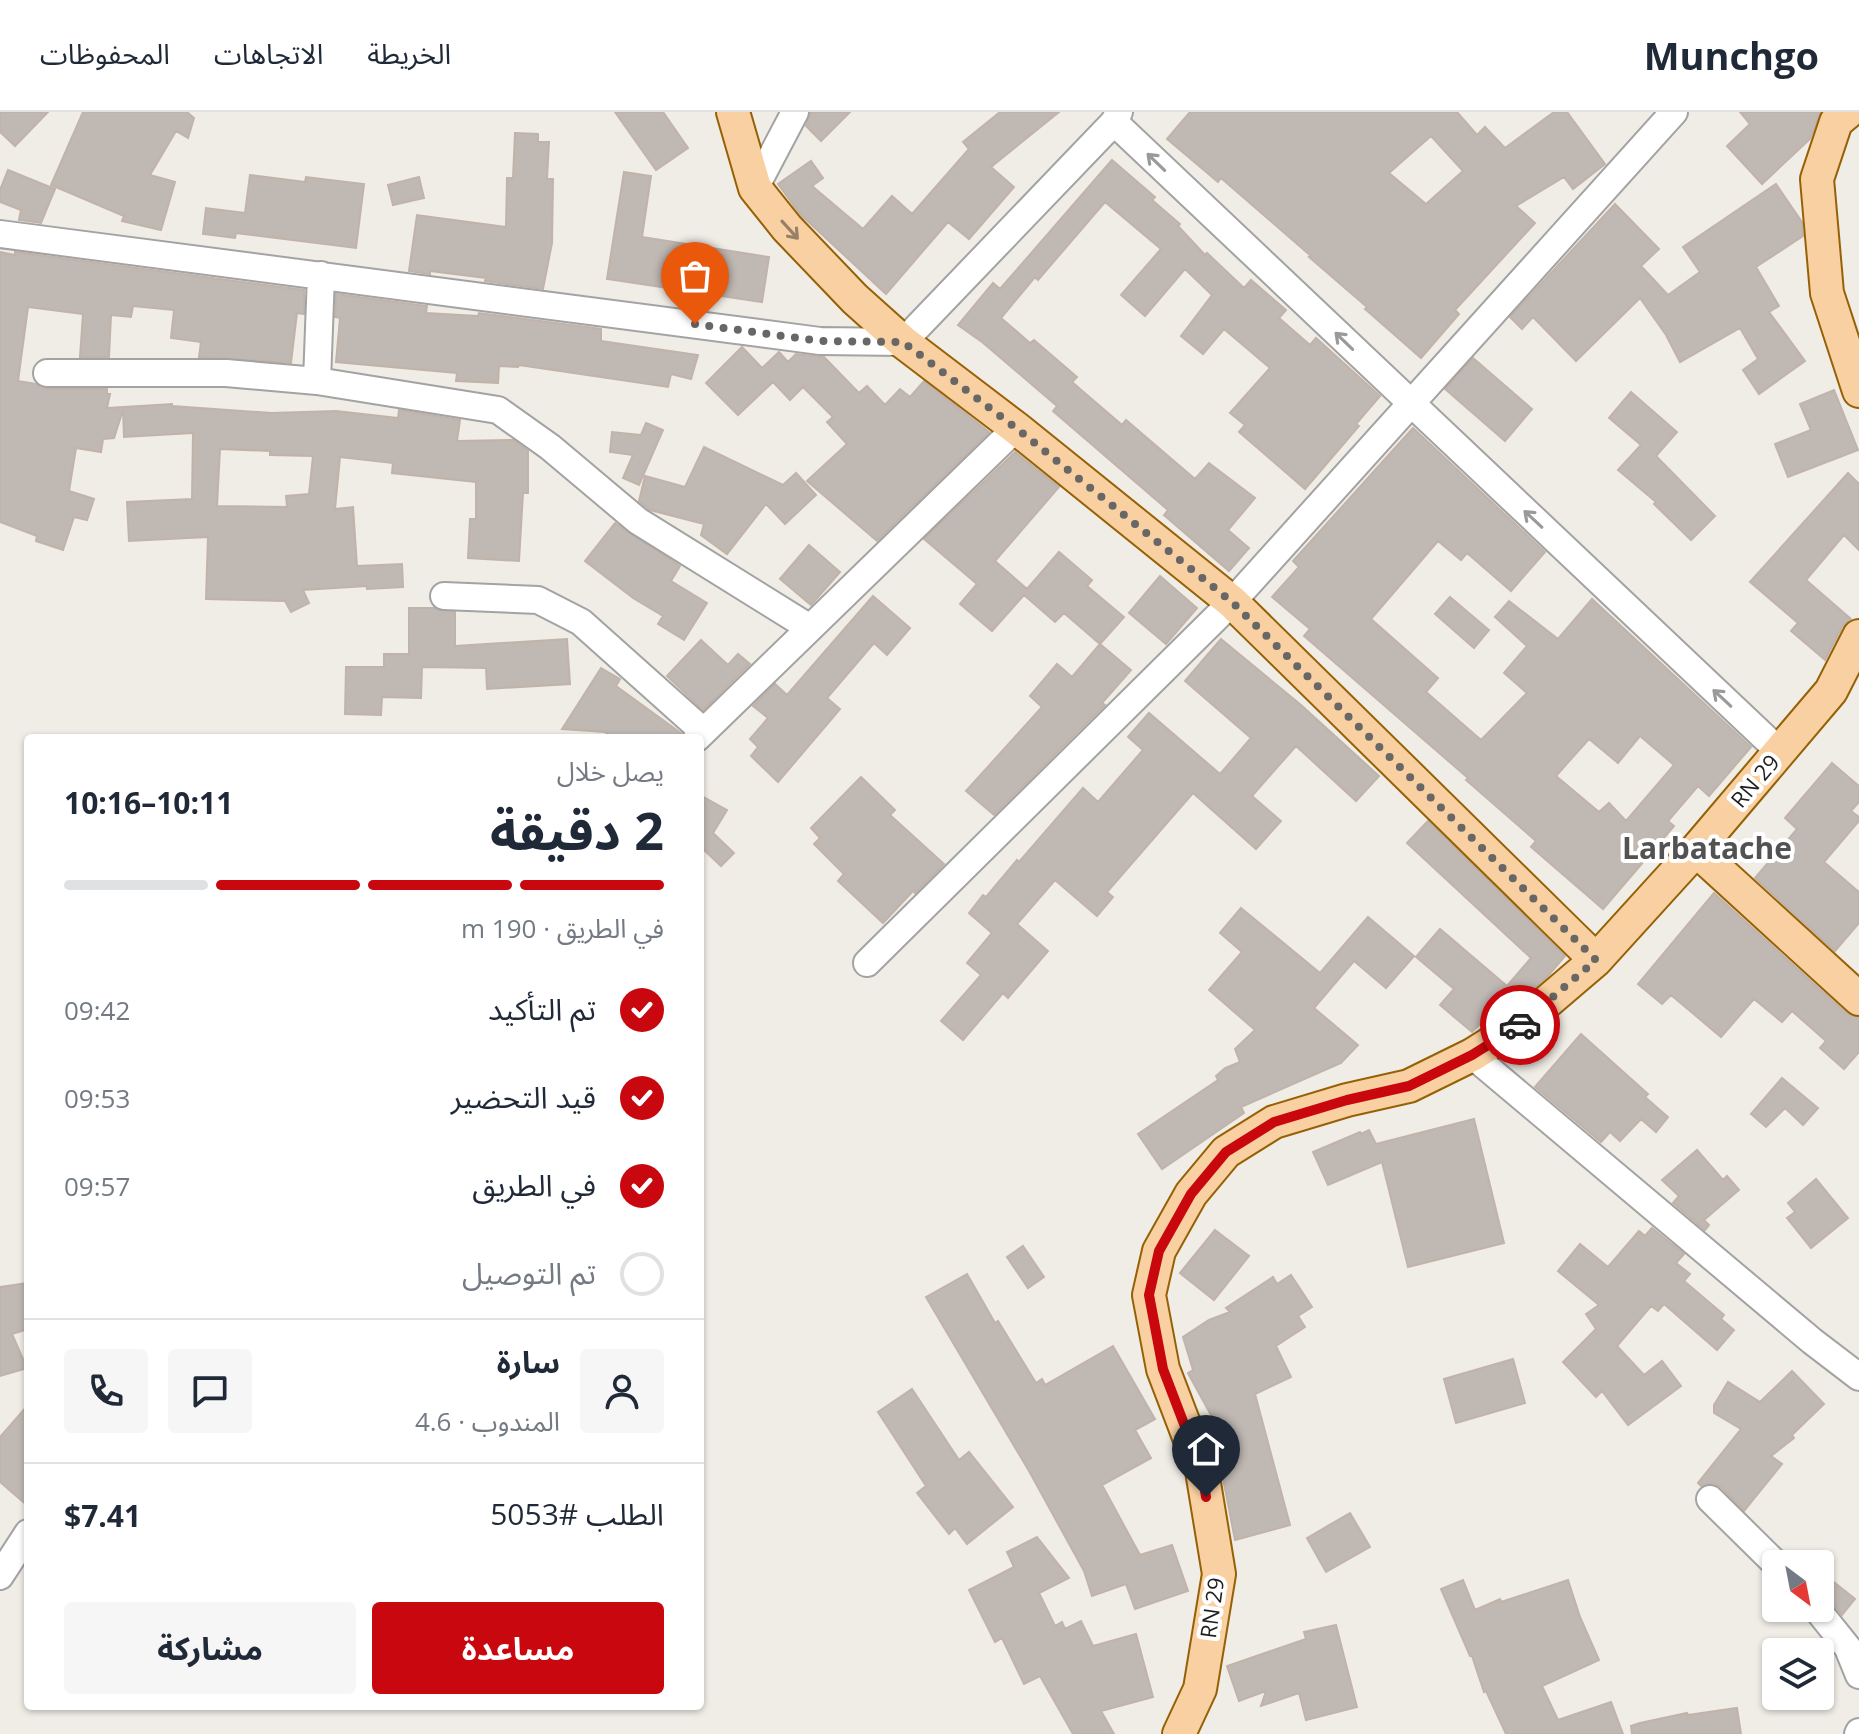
<!DOCTYPE html>
<html lang="ar">
<meta charset="utf-8">
<style>
body{margin:0;font-family:"Open Sans","Noto Sans Arabic",sans-serif;background:#f6f6f7;color:#1f2937;direction:rtl;height:100vh;display:flex;flex-direction:column;font-size:30px;white-space:nowrap}
*{box-sizing:border-box;margin:0}
p{font-size:26px;color:#747a83}
.icon{flex:none;width:44px;height:44px;fill:none;stroke:currentColor;stroke-width:2;stroke-linecap:round;stroke-linejoin:round}
.map{position:relative;flex:1;overflow:hidden;direction:ltr}
.sheet{position:absolute;left:24px;top:622px;width:680px;height:976px;display:flex;flex-direction:column;background:#fff;border-radius:8px;box-shadow:0 2px 6px #0004;direction:rtl}
.sheet>*{flex:none}
.needle{width:52px;rotate:148deg}
.controls{position:absolute;left:1762px;top:1438px;display:grid;gap:16px}
.controls a{display:grid;place-items:center;width:72px;height:72px;border-radius:8px;background:#fff;box-shadow:0 2px 6px #0004;font-size:40px}
.pin{position:absolute;display:grid;place-items:center;width:68px;height:68px;color:#fff;margin:-82px -34px;border-radius:50% 50% 50% 0;rotate:-45deg;box-shadow:0 0 8px #0007}
.pin .icon{rotate:45deg}
.courier{position:absolute;display:grid;place-items:center;width:80px;height:80px;margin:-40px;border:6px solid #c8070e;border-radius:50%;background:#fff;color:#222;box-shadow:0 2px 10px #0007}
.headline em{font-style:normal;font-weight:700}
.headline div{display:flex;flex-direction:column-reverse}
.headline{display:flex;align-items:center;justify-content:space-between;height:136px;padding:0 40px}
h1{font-size:52px;font-weight:700;line-height:60px}
.bar{display:grid;grid-template-columns:repeat(4,1fr);gap:12px 8px;align-content:center;height:96px;padding:0 40px}
.bar i{height:10px;border-radius:6px;background:#e0e1e3}
.bar .active{background:#c8070e}
.bar p{grid-column:span 4}
.line{display:flex;align-items:center;gap:20px;padding:0 40px;border-top:2px solid #e0e1e3}
.line div{flex:1}
.round{display:grid;place-items:center;flex:none;width:84px;height:84px;border-radius:8px;background:#f6f6f7}
ol{padding:0 40px;list-style:none}
li{display:flex;align-items:center;gap:24px;height:88px}
li p{margin-inline-start:auto}
li .icon{padding:8px;border-radius:50%;background:#c8070e;color:#fff;stroke-width:4}
li:last-child{color:#747a83}
li i{width:44px;height:44px;border:4px solid #e0e1e3;border-radius:50%}
.action{display:flex;gap:16px;margin-top:auto;padding:16px 40px}
.action a{flex:1;height:92px;border-radius:8px;background:#c8070e;color:#fff;font-size:32px;font-weight:700;line-height:92px;text-align:center}
.action a+a{background:#f6f6f7;color:#1f2937}
header{display:flex;align-items:center;gap:48px;box-sizing:border-box;height:112px;padding:0 40px;background:#fff;border-bottom:2px solid #e0e1e3}
header strong{font-size:38px}
nav{display:flex;gap:44px;margin-inline-start:auto;font-size:28px}
.map>svg:first-child{display:block}
.building{fill:#c0b8b3;stroke:#c1b3a9;stroke-width:2;fill-rule:evenodd}
.lines{fill:none;stroke-linecap:round;stroke-linejoin:round}
.minor-casing{stroke:#a3a3a3;stroke-width:30}
.major-casing{stroke:#966105;stroke-width:36}
.minor{stroke:#fff;stroke-width:26}
.major{stroke:#f9d0a2;stroke-width:32}
.oneway{stroke:#9a9a9a}
.oneway2{stroke:#978067}
.done{stroke:#686765;stroke-width:8;stroke-dasharray:0 14.4}
.route{stroke:#c8070e;stroke-width:10}
.labels{text-anchor:middle;stroke-width:8;stroke-linejoin:round;paint-order:stroke}
.street-label{font-size:22px;fill:#1f1f1f;stroke:#fff}
.district-label{font-size:30px;font-weight:bold;fill:#525252;stroke:#fff}
</style>
<header>
<strong>Munchgo</strong>
<nav><a>الخريطة</a><a>الاتجاهات</a><a>المحفوظات</a></nav>
</header>
<div class="map">
<svg width="1859" height="1622" viewBox="0 0 1859 1622">
<rect width="100%" height="100%" fill="#f0ece6"/>
<path class="building" d="M 0,0 L 48,0 L 15,34 L 0,20 Z
M 83,0 L 187,0 L 194,6 L 188,26 L 176,19 L 150,63 L 175,70 L 161,118 L 122,109 L 124,104 L 51,73 Z
M 615,0 L 663,0 L 688,36 L 656,58 Z
M 811,0 L 850,0 L 821,29 L 806,14 Z
M 1000,0 L 1059,0 L 991,55 L 1014,75 L 969,127 L 948,110 L 886,182 L 800,102 L 778,72 L 811,49 L 823,66 L 812,74 L 863,117 L 892,84 L 912,102 L 969,37 L 963,30 Z
M 1190,0 L 1457,0 L 1477,23 L 1485,15 L 1505,36 L 1554,0 L 1567,0 L 1605,52 L 1573,77 L 1564,65 L 1516,94 L 1535,111 L 1455,198 L 1459,202 L 1421,246 L 1365,197 L 1367,195 L 1309,145 L 1311,144 L 1221,66 L 1218,70 L 1167,27 ZM 1431,24 L 1463,59 L 1426,92 L 1389,61 Z
M 1740,0 L 1821,0 L 1810,27 L 1762,72 L 1727,34 L 1750,12 Z
M 515,21 L 538,22 L 538,30 L 549,30 L 547,67 L 553,67 L 552,131 L 543,177 L 485,169 L 486,166 L 430,159 L 430,162 L 409,159 L 417,103 L 506,115 L 507,66 L 513,66 Z
M 1112,48 L 1155,85 L 1152,88 L 1180,112 L 1178,114 L 1205,143 L 1207,141 L 1244,176 L 1251,168 L 1286,198 L 1279,206 L 1310,233 L 1316,226 L 1380,284 L 1356,312 L 1359,314 L 1305,377 L 1239,320 L 1245,313 L 1230,301 L 1270,256 L 1224,217 L 1203,242 L 1181,224 L 1212,183 L 1185,157 L 1145,204 L 1121,183 L 1161,137 L 1105,90 L 1038,168 L 1035,165 L 1001,206 L 1030,231 L 1034,228 L 1077,265 L 1072,270 L 1122,313 L 1126,308 L 1195,367 L 1209,351 L 1255,386 L 1228,418 L 1249,436 L 1229,459 L 1164,403 L 1168,398 L 1053,299 L 1057,294 L 982,230 L 958,213 L 993,171 L 1000,177 Z
M 8,58 L 55,77 L 41,111 L 19,108 L 21,98 L 0,90 L 0,78 Z
M 624,60 L 651,64 L 642,125 L 769,145 L 762,190 L 607,167 Z
M 250,63 L 305,70 L 306,65 L 364,72 L 356,136 L 236,121 L 235,126 L 203,122 L 206,96 L 245,101 Z
M 419,65 L 424,86 L 393,93 L 388,73 Z
M 1776,72 L 1802,110 L 1803,124 L 1756,155 L 1779,194 L 1769,200 L 1805,249 L 1759,282 L 1743,258 L 1758,247 L 1740,216 L 1680,250 L 1666,223 L 1640,186 L 1576,249 L 1533,205 L 1522,217 L 1510,205 L 1615,92 L 1659,137 L 1641,154 L 1668,183 L 1700,160 L 1683,135 Z
M 0,140 L 15,143 L 15,140 L 304,178 L 304,202 L 297,201 L 291,251 L 199,245 L 201,230 L 171,226 L 174,198 L 133,194 L 131,205 L 111,203 L 109,245 L 80,245 L 83,202 L 28,195 L 18,269 L 36,272 L 47,277 L 107,277 L 107,282 L 110,282 L 107,296 L 172,292 L 172,294 L 272,301 L 336,299 L 398,306 L 399,298 L 460,308 L 457,329 L 513,328 L 528,339 L 528,381 L 523,381 L 519,449 L 468,446 L 470,407 L 476,407 L 476,370 L 392,361 L 393,351 L 340,345 L 335,397 L 353,395 L 357,454 L 402,452 L 403,475 L 367,477 L 367,474 L 303,478 L 309,491 L 291,500 L 285,489 L 206,487 L 208,425 L 129,429 L 127,390 L 192,387 L 193,321 L 124,325 L 123,298 L 114,326 L 103,327 L 101,340 L 76,336 L 69,379 L 94,387 L 87,408 L 74,405 L 63,438 L 36,429 L 37,424 L 0,410 ZM 220,337 L 270,339 L 270,343 L 313,344 L 309,382 L 286,384 L 287,395 L 217,394 Z
M 336,182 L 427,194 L 426,201 L 478,204 L 479,201 L 601,217 L 601,229 L 698,243 L 691,267 L 671,262 L 668,275 L 519,253 L 518,255 L 499,254 L 498,271 L 456,269 L 457,261 L 336,250 L 340,206 L 335,205 Z
M 742,235 L 762,256 L 779,240 L 788,250 L 796,242 L 824,245 L 859,281 L 867,274 L 885,293 L 900,277 L 910,285 L 924,269 L 989,320 L 877,429 L 807,369 L 847,332 L 827,310 L 833,305 L 803,275 L 790,288 L 773,270 L 738,303 L 706,271 Z
M 1473,246 L 1532,297 L 1505,329 L 1445,277 Z
M 1834,278 L 1858,338 L 1788,365 L 1775,332 L 1811,318 L 1800,292 Z
M 1631,280 L 1677,320 L 1656,344 L 1715,404 L 1691,428 L 1654,392 L 1656,390 L 1618,358 L 1641,333 L 1609,306 Z
M 646,311 L 663,318 L 639,373 L 623,366 L 633,343 L 610,340 L 612,320 L 641,323 Z
M 1413,316 L 1545,440 L 1511,479 L 1467,441 L 1461,448 L 1438,429 L 1371,507 L 1438,566 L 1426,580 L 1481,628 L 1527,581 L 1504,561 L 1527,534 L 1495,505 L 1509,489 L 1558,527 L 1592,487 L 1751,635 L 1709,684 L 1698,674 L 1668,709 L 1674,714 L 1603,797 L 1531,735 L 1536,729 L 1466,668 L 1468,666 L 1304,524 L 1310,517 L 1272,485 L 1299,455 L 1293,449 ZM 1640,624 L 1674,653 L 1626,709 L 1609,691 L 1599,700 L 1556,664 L 1589,627 L 1618,651 Z
M 704,335 L 783,373 L 796,361 L 816,383 L 785,412 L 766,392 L 727,442 L 701,423 L 704,412 L 650,398 L 639,389 L 645,364 L 685,375 Z
M 1015,340 L 1059,375 L 995,449 L 1027,477 L 1059,440 L 1092,468 L 1087,474 L 1124,505 L 1100,532 L 1064,501 L 1055,510 L 1024,483 L 992,519 L 960,492 L 977,472 L 924,427 Z
M 1848,361 L 1859,372 L 1859,438 L 1844,423 L 1806,468 L 1851,507 L 1842,515 L 1825,548 L 1791,519 L 1798,511 L 1750,470 Z
M 615,411 L 680,454 L 671,469 L 707,491 L 684,528 L 658,512 L 663,504 L 633,486 L 585,449 Z
M 809,433 L 840,460 L 811,493 L 780,467 Z
M 1160,464 L 1197,496 L 1166,532 L 1129,501 Z
M 873,484 L 910,516 L 887,543 L 874,531 L 827,586 L 840,597 L 778,670 L 751,644 L 758,635 L 750,627 L 768,606 L 753,594 L 775,572 L 787,583 Z
M 1450,485 L 1489,518 L 1474,536 L 1435,502 Z
M 409,496 L 434,496 L 455,500 L 455,534 L 567,527 L 570,572 L 487,577 L 486,556 L 422,555 L 421,586 L 382,585 L 381,603 L 345,602 L 346,555 L 384,555 L 384,542 L 409,542 Z
M 1221,527 L 1301,593 L 1379,664 L 1356,689 L 1296,634 L 1252,684 L 1281,709 L 1256,737 L 1193,681 L 1107,780 L 1113,785 L 1097,804 L 1055,768 L 1017,812 L 1048,839 L 1008,886 L 1003,881 L 963,928 L 941,909 L 981,863 L 967,851 L 992,821 L 969,801 L 983,783 L 986,785 L 1017,748 L 1019,750 L 1083,676 L 1098,690 L 1143,638 L 1128,625 L 1149,601 L 1220,662 L 1251,626 L 1185,569 Z
M 701,528 L 728,553 L 738,542 L 750,552 L 703,598 L 667,564 Z
M 1100,532 L 1131,558 L 1102,591 L 1105,593 L 994,703 L 966,679 L 1042,595 L 1030,584 L 1057,552 L 1072,565 Z
M 601,556 L 620,567 L 616,574 L 682,622 L 681,626 L 612,626 L 605,620 L 562,617 Z
M 1832,651 L 1859,674 L 1859,690 L 1851,699 L 1859,705 L 1859,709 L 1824,750 L 1859,780 L 1859,811 L 1835,839 L 1755,766 L 1797,717 L 1785,706 Z
M 861,665 L 895,698 L 890,703 L 944,752 L 915,781 L 913,779 L 883,811 L 838,769 L 844,762 L 814,732 L 820,726 L 811,716 Z
M 700,683 L 727,698 L 713,721 L 734,741 L 721,754 L 703,737 L 700,743 Z
M 1428,709 L 1565,844 L 1547,865 L 1509,898 L 1485,913 L 1482,910 L 1472,920 L 1440,893 L 1454,877 L 1416,845 L 1440,817 L 1507,874 L 1531,846 L 1407,731 Z
M 1714,781 L 1846,901 L 1859,905 L 1859,940 L 1844,957 L 1820,936 L 1826,929 L 1792,899 L 1782,910 L 1754,887 L 1721,925 L 1671,883 L 1662,892 L 1638,872 Z
M 1241,796 L 1320,861 L 1368,805 L 1414,844 L 1386,876 L 1354,849 L 1314,896 L 1358,933 L 1341,951 L 1241,995 L 1244,1001 L 1162,1057 L 1138,1022 L 1218,968 L 1216,964 L 1225,956 L 1240,950 L 1235,937 L 1255,918 L 1209,878 L 1242,840 L 1220,821 Z
M 1581,922 L 1648,982 L 1645,985 L 1668,1005 L 1656,1020 L 1641,1007 L 1620,1029 L 1610,1020 L 1601,1030 L 1535,975 Z
M 1782,966 L 1818,996 L 1803,1013 L 1785,996 L 1766,1015 L 1751,1002 Z
M 1474,1007 L 1504,1131 L 1408,1155 L 1382,1050 L 1328,1073 L 1313,1040 L 1360,1020 L 1361,1022 L 1369,1018 L 1376,1032 Z
M 1697,1038 L 1723,1068 L 1727,1064 L 1739,1078 L 1704,1108 L 1709,1113 L 1705,1118 L 1673,1091 L 1679,1084 L 1662,1068 Z
M 1816,1067 L 1848,1106 L 1811,1136 L 1787,1106 L 1795,1100 L 1788,1091 Z
M 1652,1116 L 1684,1142 L 1676,1151 L 1690,1162 L 1684,1169 L 1724,1203 L 1721,1207 L 1734,1218 L 1717,1238 L 1664,1192 L 1658,1199 L 1651,1194 L 1617,1234 L 1644,1263 L 1662,1249 L 1681,1274 L 1628,1313 L 1602,1279 L 1596,1285 L 1563,1250 L 1596,1217 L 1586,1202 L 1599,1193 L 1558,1159 L 1580,1132 L 1608,1155 L 1639,1119 L 1645,1124 Z
M 1215,1118 L 1249,1144 L 1214,1188 L 1180,1161 Z
M 1023,1134 L 1044,1165 L 1028,1176 L 1007,1145 Z
M 967,1162 L 995,1211 L 998,1209 L 1036,1271 L 1042,1267 L 1045,1273 L 1113,1234 L 1155,1307 L 1135,1318 L 1151,1346 L 1102,1373 L 1140,1443 L 1172,1433 L 1188,1479 L 1135,1497 L 1126,1472 L 1092,1484 L 1084,1459 L 1029,1359 L 926,1185 Z
M 1291,1163 L 1312,1195 L 1298,1204 L 1305,1215 L 1276,1234 L 1291,1265 L 1255,1282 L 1290,1413 L 1235,1428 L 1221,1356 L 1207,1319 L 1218,1316 L 1188,1261 L 1193,1258 L 1183,1225 L 1209,1208 L 1230,1200 L 1226,1196 L 1273,1165 L 1277,1172 Z
M 28,1171 L 28,1217 L 12,1222 L 27,1256 L 0,1264 L 0,1175 Z
M 1513,1247 L 1525,1291 L 1456,1311 L 1444,1267 Z
M 1792,1259 L 1824,1292 L 1792,1323 L 1794,1326 L 1771,1344 L 1782,1352 L 1744,1399 L 1721,1375 L 1713,1371 L 1701,1374 L 1698,1371 L 1741,1317 L 1714,1301 L 1714,1293 L 1728,1270 L 1760,1290 Z
M 912,1277 L 959,1348 L 969,1340 L 1013,1395 L 967,1432 L 955,1416 L 949,1422 L 917,1381 L 926,1374 L 878,1300 Z
M 28,1293 L 28,1394 L 0,1370 L 0,1325 Z
M 1350,1401 L 1370,1435 L 1326,1460 L 1307,1426 Z
M 1037,1425 L 1069,1466 L 1039,1481 L 1055,1514 L 1062,1510 L 1065,1517 L 1081,1509 L 1093,1534 L 1136,1522 L 1153,1585 L 1101,1599 L 1114,1622 L 1073,1622 L 1040,1564 L 1024,1572 L 1002,1526 L 995,1530 L 969,1478 L 1014,1455 L 1007,1440 Z
M 1820,1459 L 1855,1487 L 1842,1503 L 1828,1486 L 1820,1481 Z
M 1463,1468 L 1475,1498 L 1500,1487 L 1501,1490 L 1568,1468 L 1580,1505 L 1599,1548 L 1542,1574 L 1558,1608 L 1611,1590 L 1623,1622 L 1506,1622 L 1486,1579 L 1484,1580 L 1472,1544 L 1470,1544 L 1441,1477 Z
M 1336,1513 L 1357,1595 L 1306,1608 L 1299,1581 L 1261,1594 L 1266,1579 L 1239,1589 L 1227,1554 L 1306,1527 L 1304,1520 Z
M 1737,1596 L 1741,1622 L 1632,1622 L 1631,1614 L 1640,1611 L 1687,1601 L 1688,1603 Z"/>
<g class="lines">
<defs>
<path id="minor" d="M 1119,0 L 1114,10 L 1779,639
M 755,76 L 795,0
M 0,122 L 820,229 L 903,230 L 1114,10
M 47,261 L 226,261 L 317,269 L 498,298 L 550,335 L 638,409 L 810,516
M 317,269 L 321,163
M 444,484 L 538,488 L 581,510 L 703,619
M 697,626 L 1016,316
M 867,851 L 1232,490 L 1674,0
M 1472,943 L 1812,1229 L 1859,1265
M 1710,1387 L 1776,1452
M 0,1464 L 28,1421
M 1816,1496 L 1848,1536 L 1859,1563
M 1858,1622 L 1859,1620"/>
<path id="major" d="M 733,0 L 755,76 L 787,116 L 855,187 L 903,230 L 1016,316 L 1232,490 L 1596,848
M 1848,0 L 1836,10 L 1817,67 L 1827,181 L 1859,279
M 1696,738 L 1859,887
M 1179,1622 L 1200,1577 L 1219,1462 L 1202,1359 L 1163,1257 L 1149,1183 L 1159,1139 L 1191,1082 L 1226,1040 L 1274,1010 L 1347,988 L 1409,974 L 1472,943 L 1520,913 L 1596,848 L 1696,738 L 1831,579 L 1859,524"/>
</defs>
<use href="#minor" class="minor-casing"/>
<use href="#major" class="major-casing"/>
<use href="#minor" class="minor"/>
<use href="#major" class="major"/>
</g>
<defs><path id="oneway-shaft" d="M-6 0H5M1.5-3L5.5 0L1.5 3" fill="none" stroke-width="1.6" stroke-linecap="round" stroke-linejoin="round" transform="scale(2)"/></defs>
<g class="oneway">
<use href="#oneway-shaft" transform="translate(1156 50) rotate(-136)"/>
<use href="#oneway-shaft" transform="translate(1344 229) rotate(-136)"/>
<use href="#oneway-shaft" transform="translate(1533 407) rotate(-137)"/>
<use href="#oneway-shaft" transform="translate(1722 586) rotate(-137)"/>
</g>
<use class="oneway2" href="#oneway-shaft" transform="translate(790 118) rotate(48)"/>
<g class="lines">
<path class="done" d="M 695,212 L 820,229 L 903,230 L 1016,316 L 1232,490 L 1596,848 L 1520,913"/>
<path class="route" d="M 1206,1385 L 1202,1359 L 1163,1257 L 1149,1183 L 1159,1139 L 1191,1082 L 1226,1040 L 1274,1010 L 1347,988 L 1409,974 L 1472,943 L 1520,913"/>
</g>
<g class="labels">
<g class="street-label">
<text transform="translate(1755 669) rotate(-50)" y="8">RN 29</text>
<text transform="translate(1212 1496) rotate(-82)" y="8">RN 29</text>
</g>
<g class="district-label">
<text x="1707" y="747">Larbatache</text>
</g>
</g>
</svg>
<div class="controls">
<a><svg class="needle" viewBox="-14 -14 28 28"><path d="M0-13l5 13h-10z" fill="#e53935"/><path d="M0 13l5-13h-10z" fill="#747a83"/></svg></a>
<a><svg class="icon" aria-label="layers" viewBox="0 0 24 24"><path d="M12 4l9 5-9 5-9-5zM3 14l9 5 9-5"/></svg></a>
</div>
<div class="pin" style="left:695px;top:212px;background:#ea580c"><svg class="icon" aria-label="bag" viewBox="0 0 24 24"><path d="M5 8h14l-1 12H6zM9 8a3 3 0 0 1 6 0"/></svg></div>
<div class="pin" style="left:1206px;top:1385px;background:#1f2937"><svg class="icon" aria-label="home" viewBox="0 0 24 24"><path d="M3 11l9-7 9 7M6 9v11h12V9"/></svg></div>
<div class="courier" style="left:1520px;top:913px"><svg class="icon" aria-label="car" viewBox="0 0 24 24"><path d="M5 17H2v-5l4-1 3-4h7l3 4 3 1v5h-3M9 17h6M6 11h13"/><circle cx="7" cy="17" r="2"/><circle cx="17" cy="17" r="2"/></svg></div>
<section class="sheet">
<div class="headline"><div><h1>2 دقيقة</h1><p>يصل خلال</p></div><em>10:11–10:16</em></div>
<div class="bar"><i class="active"></i><i class="active"></i><i class="active"></i><i></i><p>في الطريق · 190 m</p></div>
<ol>
<li><svg class="icon" aria-label="check" viewBox="0 0 24 24"><path d="M5 12l5 5 9-10"/></svg>تم التأكيد<p>09:42</p></li>
<li><svg class="icon" aria-label="check" viewBox="0 0 24 24"><path d="M5 12l5 5 9-10"/></svg>قيد التحضير<p>09:53</p></li>
<li><svg class="icon" aria-label="check" viewBox="0 0 24 24"><path d="M5 12l5 5 9-10"/></svg>في الطريق<p>09:57</p></li>
<li><i></i>تم التوصيل</li>
</ol>
<div class="line" style="height:144px"><a class="round"><svg class="icon" aria-label="person" viewBox="0 0 24 24"><circle cx="12" cy="8" r="4"/><path d="M4 21q1-7 8-7t8 7"/></svg></a><div><b>سارة</b><p>المندوب · 4.6</p></div><a class="round"><svg class="icon" aria-label="chat" viewBox="0 0 24 24"><path d="M4 5h16v11H9l-5 4z"/></svg></a><a class="round"><svg class="icon" aria-label="phone" viewBox="0 0 24 24"><path d="M5 4h4l2 5-3 2q2 4 5 5l2-3 5 2v4C11 20 4 13 5 4z"/></svg></a></div>
<div class="line" style="height:104px"><div>الطلب #5053</div><b>$7.41</b></div>
<div class="action"><a>مساعدة</a><a>مشاركة</a></div>
</section>
</div>
